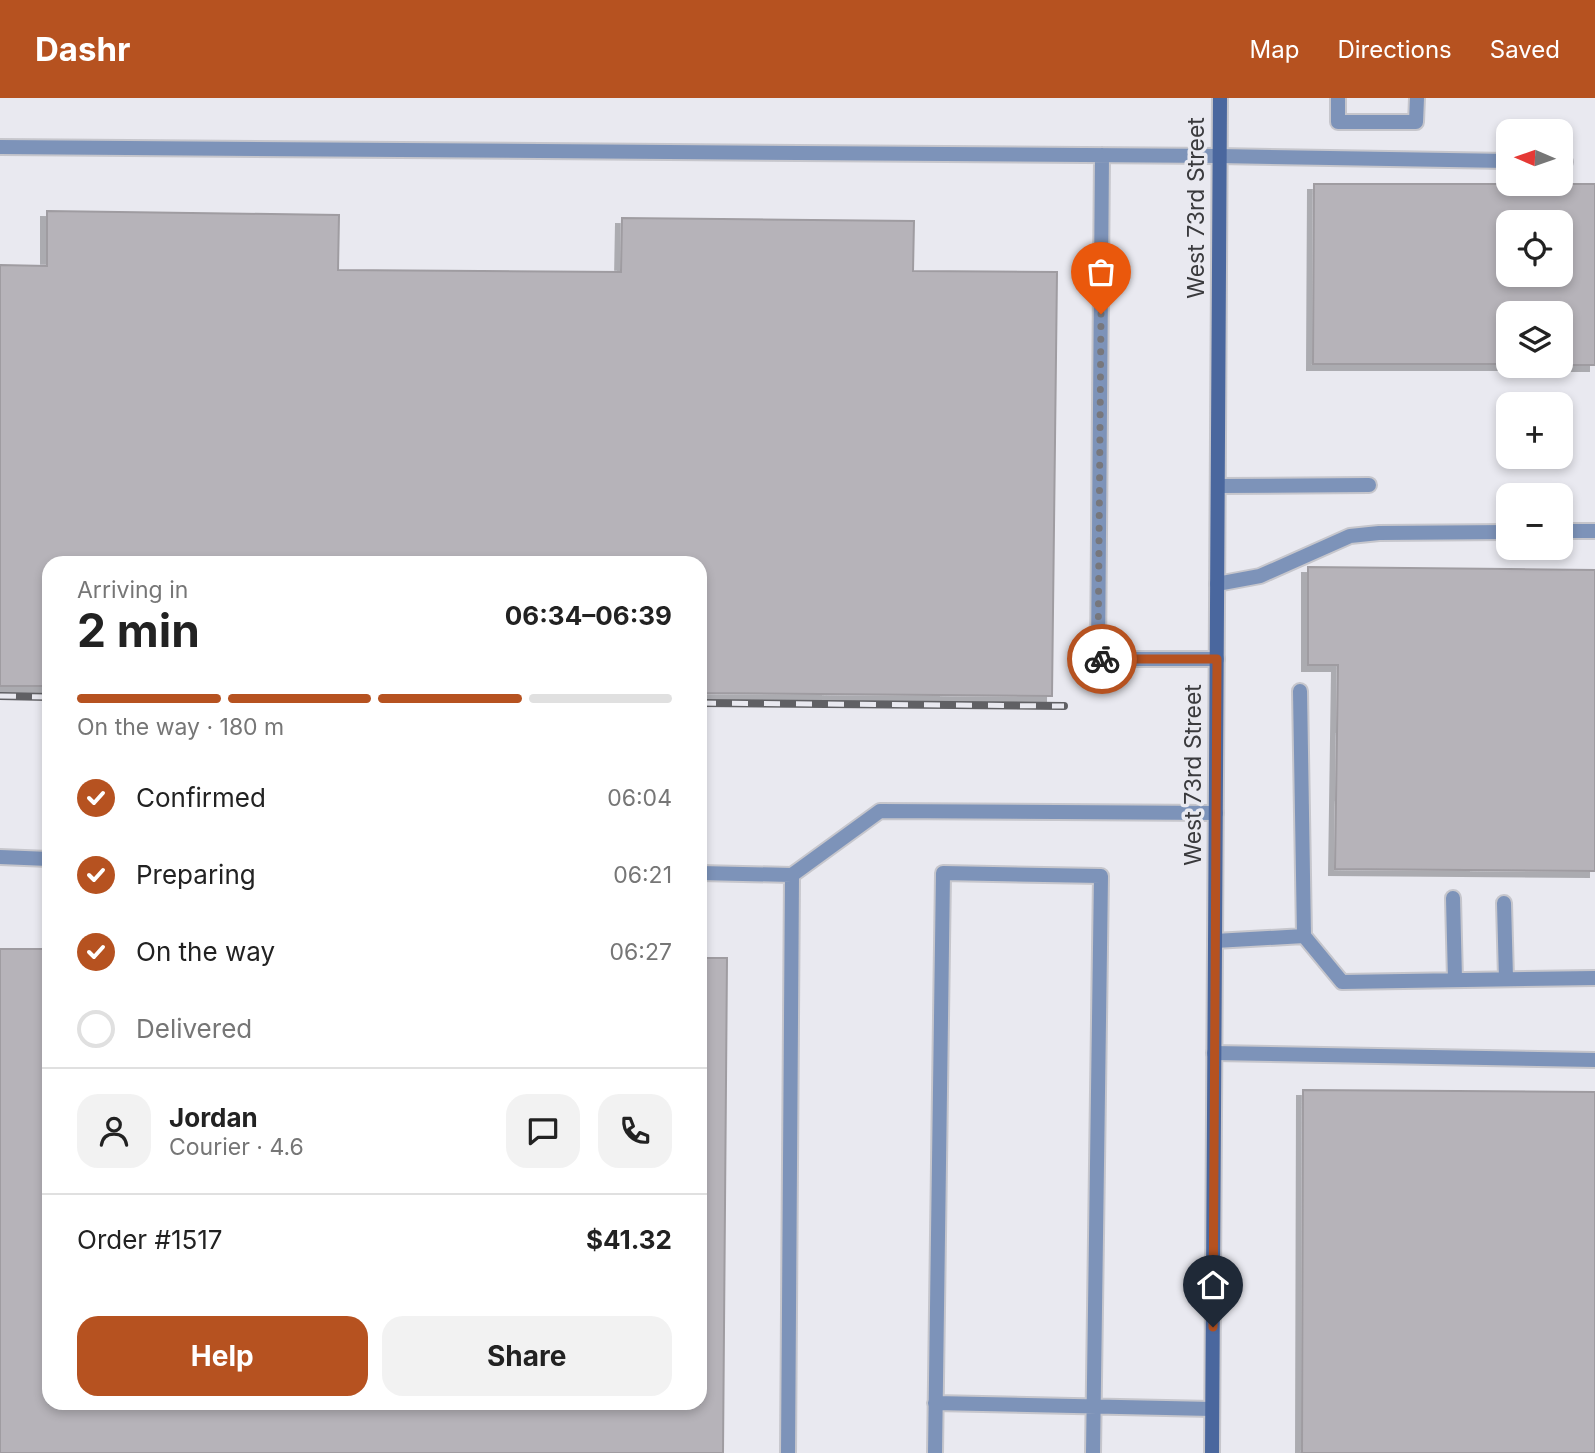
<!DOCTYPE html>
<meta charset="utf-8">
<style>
body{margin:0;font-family:Inter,sans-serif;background:#f2f2f2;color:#222;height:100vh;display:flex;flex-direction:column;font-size:26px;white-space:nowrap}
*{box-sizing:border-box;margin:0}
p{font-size:23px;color:#767676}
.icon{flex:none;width:38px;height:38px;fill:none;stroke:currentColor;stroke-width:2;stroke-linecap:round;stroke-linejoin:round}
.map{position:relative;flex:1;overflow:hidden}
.details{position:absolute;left:42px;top:458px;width:665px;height:854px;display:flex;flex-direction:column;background:#fff;border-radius:21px;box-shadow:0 4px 10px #0003}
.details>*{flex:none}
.needle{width:46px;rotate:272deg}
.tools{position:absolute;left:1496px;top:21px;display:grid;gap:14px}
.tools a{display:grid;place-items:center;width:77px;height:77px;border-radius:14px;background:#fff;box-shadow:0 4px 10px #0003;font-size:35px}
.pin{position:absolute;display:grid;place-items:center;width:60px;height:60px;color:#fff;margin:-72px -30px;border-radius:50% 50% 50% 0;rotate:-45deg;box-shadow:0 0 7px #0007}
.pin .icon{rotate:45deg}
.courier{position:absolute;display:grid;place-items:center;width:70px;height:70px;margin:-35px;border:5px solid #b65220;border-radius:50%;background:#fff;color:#222;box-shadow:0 2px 9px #0007}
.summary em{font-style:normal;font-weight:700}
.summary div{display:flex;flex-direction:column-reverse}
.summary{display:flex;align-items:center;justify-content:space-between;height:119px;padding:0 35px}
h1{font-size:46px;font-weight:700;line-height:52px}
.bar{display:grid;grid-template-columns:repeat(4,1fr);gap:10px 7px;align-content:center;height:84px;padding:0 35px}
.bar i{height:9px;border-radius:5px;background:#e0e0e0}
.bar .active{background:#b65220}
.bar p{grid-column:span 4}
.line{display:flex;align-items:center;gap:18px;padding:0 35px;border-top:2px solid #e0e0e0}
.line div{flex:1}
.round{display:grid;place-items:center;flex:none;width:74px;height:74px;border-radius:21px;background:#f2f2f2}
ol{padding:0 35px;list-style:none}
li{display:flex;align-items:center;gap:21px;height:77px}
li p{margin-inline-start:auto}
li .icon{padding:7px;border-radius:50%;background:#b65220;color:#fff;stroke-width:4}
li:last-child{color:#767676}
li i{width:38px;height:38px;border:4px solid #e0e0e0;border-radius:50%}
.button{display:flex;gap:14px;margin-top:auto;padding:14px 35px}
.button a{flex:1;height:80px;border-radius:21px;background:#b65220;color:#fff;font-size:28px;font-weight:700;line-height:80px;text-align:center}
.button a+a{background:#f2f2f2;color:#222}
header{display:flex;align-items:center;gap:42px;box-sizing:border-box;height:98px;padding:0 35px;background:#b65220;color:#fff}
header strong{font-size:33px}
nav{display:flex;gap:38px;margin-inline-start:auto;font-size:24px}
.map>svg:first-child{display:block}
.building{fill:#b6b3b9;stroke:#9f9ca1;stroke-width:2;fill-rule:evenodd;filter:url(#shadow)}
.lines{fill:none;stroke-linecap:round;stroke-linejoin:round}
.lane-casing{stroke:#c6c6cc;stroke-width:18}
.secondary-casing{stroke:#c6c6cc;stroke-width:18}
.lane{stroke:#7d93b9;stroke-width:14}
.secondary{stroke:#4a679e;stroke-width:14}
.rail-casing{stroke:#606064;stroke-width:8}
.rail{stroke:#e9e9f0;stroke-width:5;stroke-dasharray:16;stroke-linecap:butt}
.done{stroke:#77777c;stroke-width:7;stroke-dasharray:0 12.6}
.route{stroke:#b65220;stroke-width:9}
.labels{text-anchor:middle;stroke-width:7;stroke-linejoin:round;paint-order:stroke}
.street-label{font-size:23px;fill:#3a3a3d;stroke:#e9e9f0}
</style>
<header>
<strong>Dashr</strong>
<nav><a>Map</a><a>Directions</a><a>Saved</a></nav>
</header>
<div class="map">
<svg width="1595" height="1355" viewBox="0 0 1595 1355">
<defs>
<filter id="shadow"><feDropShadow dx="-6" dy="6" stdDeviation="0" flood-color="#0004"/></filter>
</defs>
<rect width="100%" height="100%" fill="#e9e9f0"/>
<path class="building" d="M 1314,86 L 1595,86 L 1595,267 L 1561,267 L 1561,215 L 1508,215 L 1508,266 L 1313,266 ZM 1508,124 L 1561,124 L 1561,177 L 1508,177 Z
M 47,113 L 339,117 L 338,172 L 621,174 L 622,120 L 914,123 L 913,173 L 1057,174 L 1052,598 L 700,595 L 700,466 L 49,466 L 49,588 L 0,588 L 0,167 L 47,168 Z
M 1308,469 L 1595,472 L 1595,773 L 1335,771 L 1338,567 L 1308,567 Z
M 0,851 L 49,851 L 49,1306 L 700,1306 L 700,860 L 727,860 L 723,1355 L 0,1355 Z
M 1303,992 L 1595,994 L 1595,1355 L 1302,1355 Z"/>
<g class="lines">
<defs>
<path id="lane" d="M 1338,0 L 1338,24 L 1416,24 L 1417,0
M 0,49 L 1219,58 L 1508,63
M 1102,57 L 1098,561 L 1217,561
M 1561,64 L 1565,64
M 1218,388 L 1369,387
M 1561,433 L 1595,433
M 1217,486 L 1260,478 L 1350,438 L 1379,435 L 1508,434
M 1300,593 L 1304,838
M 0,759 L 49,761
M 700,775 L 792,777 L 880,713 L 1216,715
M 1453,800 L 1455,882
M 1504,805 L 1506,881
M 1215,843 L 1304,838 L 1342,884 L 1595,880
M 1214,955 L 1595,962
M 935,1305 L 1212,1311
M 788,1355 L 792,777
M 935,1355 L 943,775 L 1101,778 L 1093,1355"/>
<path id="secondary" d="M 1212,1355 L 1220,0"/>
</defs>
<use href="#lane" class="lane-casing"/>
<use href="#secondary" class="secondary-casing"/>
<use href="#lane" class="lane"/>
<use href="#secondary" class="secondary"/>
<defs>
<path id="rail" d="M 0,598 L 49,599
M 700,605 L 1064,608"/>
</defs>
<use href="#rail" class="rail-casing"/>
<use href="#rail" class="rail"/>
</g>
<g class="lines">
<path class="done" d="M 1101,216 L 1098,561 L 1102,561"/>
<path class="route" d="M 1102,561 L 1217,561 L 1213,1229"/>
</g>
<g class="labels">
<g class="street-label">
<text transform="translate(1196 110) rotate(-90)" y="8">West 73rd Street</text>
<text transform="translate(1193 677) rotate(-90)" y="8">West 73rd Street</text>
</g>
</g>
</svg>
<div class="tools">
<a><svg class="needle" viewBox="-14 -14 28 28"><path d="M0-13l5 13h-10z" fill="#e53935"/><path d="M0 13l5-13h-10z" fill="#767676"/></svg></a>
<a><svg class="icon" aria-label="locate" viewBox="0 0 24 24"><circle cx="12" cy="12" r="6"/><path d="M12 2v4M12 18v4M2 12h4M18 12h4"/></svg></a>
<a><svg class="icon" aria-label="layers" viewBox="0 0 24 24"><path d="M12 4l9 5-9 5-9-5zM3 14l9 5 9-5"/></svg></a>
<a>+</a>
<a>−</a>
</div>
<div class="pin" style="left:1101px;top:216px;background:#ea580c"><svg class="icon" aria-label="bag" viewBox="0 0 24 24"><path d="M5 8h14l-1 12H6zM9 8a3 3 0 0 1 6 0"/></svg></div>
<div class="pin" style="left:1213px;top:1229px;background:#1f2937"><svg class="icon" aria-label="home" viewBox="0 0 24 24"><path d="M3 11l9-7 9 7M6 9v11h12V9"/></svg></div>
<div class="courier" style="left:1102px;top:561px"><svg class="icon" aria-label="bike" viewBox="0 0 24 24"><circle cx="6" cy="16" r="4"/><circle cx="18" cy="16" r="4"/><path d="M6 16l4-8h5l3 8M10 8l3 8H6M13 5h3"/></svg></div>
<section class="details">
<div class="summary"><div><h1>2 min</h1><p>Arriving in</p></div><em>06:34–06:39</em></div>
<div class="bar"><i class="active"></i><i class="active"></i><i class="active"></i><i></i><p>On the way · 180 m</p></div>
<ol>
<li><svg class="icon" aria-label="check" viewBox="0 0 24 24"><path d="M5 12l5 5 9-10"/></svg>Confirmed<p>06:04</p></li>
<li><svg class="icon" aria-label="check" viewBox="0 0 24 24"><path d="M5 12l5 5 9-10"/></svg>Preparing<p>06:21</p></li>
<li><svg class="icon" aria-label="check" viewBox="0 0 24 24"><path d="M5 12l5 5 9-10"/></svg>On the way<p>06:27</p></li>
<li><i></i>Delivered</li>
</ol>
<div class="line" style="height:126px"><a class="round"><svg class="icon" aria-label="person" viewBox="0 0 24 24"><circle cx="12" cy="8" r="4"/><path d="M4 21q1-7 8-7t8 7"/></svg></a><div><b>Jordan</b><p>Courier · 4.6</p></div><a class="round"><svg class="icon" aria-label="chat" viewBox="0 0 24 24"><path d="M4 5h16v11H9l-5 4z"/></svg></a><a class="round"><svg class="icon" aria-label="phone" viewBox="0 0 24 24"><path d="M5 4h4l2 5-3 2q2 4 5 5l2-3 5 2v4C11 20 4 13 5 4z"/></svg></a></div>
<div class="line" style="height:91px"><div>Order #1517</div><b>$41.32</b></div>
<div class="button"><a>Help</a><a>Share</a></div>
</section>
</div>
